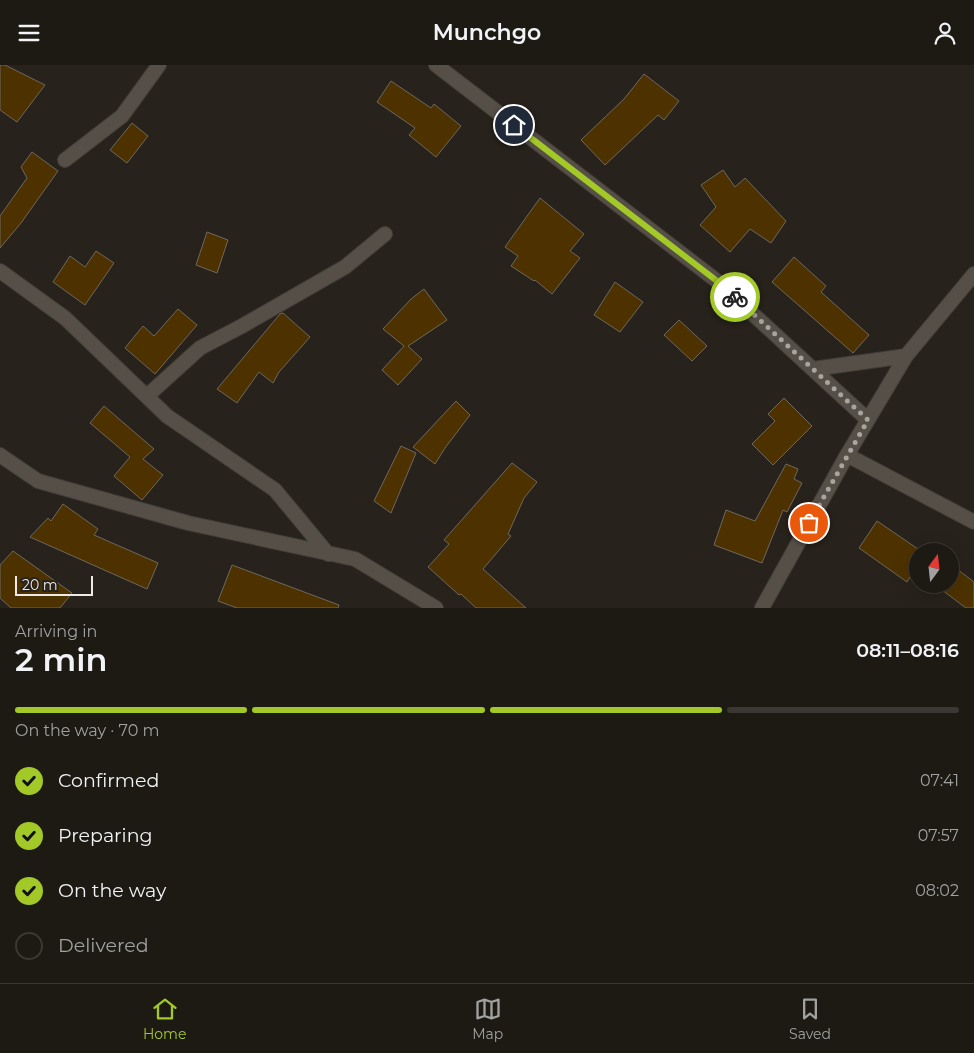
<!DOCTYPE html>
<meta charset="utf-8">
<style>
body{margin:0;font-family:Montserrat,sans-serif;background:#2a2722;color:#f1f3f6;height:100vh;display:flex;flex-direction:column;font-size:19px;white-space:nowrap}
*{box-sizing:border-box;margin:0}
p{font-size:16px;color:#a0a1a0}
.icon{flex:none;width:28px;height:28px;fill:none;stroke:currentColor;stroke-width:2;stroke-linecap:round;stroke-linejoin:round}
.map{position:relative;height:543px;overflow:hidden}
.sheet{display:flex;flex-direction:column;background:#1d1a14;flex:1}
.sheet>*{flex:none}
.needle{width:32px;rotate:15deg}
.tools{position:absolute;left:909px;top:478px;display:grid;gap:10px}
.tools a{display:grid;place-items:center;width:50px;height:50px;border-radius:50%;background:#1d1a14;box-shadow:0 5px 20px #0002,0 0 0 1px #3b3834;font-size:25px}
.scale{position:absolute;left:15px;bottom:12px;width:78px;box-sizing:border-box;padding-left:5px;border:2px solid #edeae5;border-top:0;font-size:14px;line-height:18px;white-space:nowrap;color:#edeae5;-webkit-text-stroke:4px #27221b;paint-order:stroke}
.pin{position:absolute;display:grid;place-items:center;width:42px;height:42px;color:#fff;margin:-21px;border:2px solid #fff;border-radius:50%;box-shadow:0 1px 5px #0007}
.courier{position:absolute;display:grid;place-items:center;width:50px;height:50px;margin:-25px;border:4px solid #a2c927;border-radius:50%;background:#fff;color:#222;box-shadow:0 1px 6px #0007}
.head em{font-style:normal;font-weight:600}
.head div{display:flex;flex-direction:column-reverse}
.head{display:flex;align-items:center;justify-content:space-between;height:85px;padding:0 15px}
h1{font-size:32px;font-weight:600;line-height:38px}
.bar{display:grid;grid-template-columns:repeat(4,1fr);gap:8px 5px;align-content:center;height:60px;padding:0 15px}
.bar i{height:6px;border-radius:4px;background:#3b3834}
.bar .on{background:#a2c927}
.bar p{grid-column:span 4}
ol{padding:0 15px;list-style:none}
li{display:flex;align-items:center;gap:15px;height:55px}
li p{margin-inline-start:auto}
li .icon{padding:5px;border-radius:50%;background:#a2c927;color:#111;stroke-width:4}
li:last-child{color:#a0a1a0}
li i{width:28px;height:28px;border:2px solid #3b3834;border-radius:50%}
header{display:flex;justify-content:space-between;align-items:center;height:65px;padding:0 15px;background:#1d1a14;font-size:22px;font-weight:600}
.tab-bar{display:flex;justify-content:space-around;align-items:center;height:70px;border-top:1px solid #3b3834;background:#1d1a14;font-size:14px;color:#a0a1a0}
.tab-bar a{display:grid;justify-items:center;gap:2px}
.tab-bar .on{color:#a2c927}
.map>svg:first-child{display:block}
.building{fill:#4d3200;stroke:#6e685f}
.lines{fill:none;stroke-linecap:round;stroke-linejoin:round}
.minor-casing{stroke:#413d37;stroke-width:16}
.minor{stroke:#554f47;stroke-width:14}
.done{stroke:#a8a49e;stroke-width:5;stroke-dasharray:0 9}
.route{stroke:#a2c927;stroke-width:6}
</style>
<header><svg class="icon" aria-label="menu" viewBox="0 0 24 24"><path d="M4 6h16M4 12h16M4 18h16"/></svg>Munchgo<svg class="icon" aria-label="person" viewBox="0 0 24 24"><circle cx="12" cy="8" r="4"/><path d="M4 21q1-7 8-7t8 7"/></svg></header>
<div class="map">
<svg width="974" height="543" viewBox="0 0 974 543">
<rect width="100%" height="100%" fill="#27221b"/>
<path class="building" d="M 0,0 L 5,0 L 45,20 L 17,57 L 0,45 Z
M 644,9 L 679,36 L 664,55 L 658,50 L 605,100 L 581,75 L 624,34 Z
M 391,16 L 431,43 L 434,39 L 461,61 L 436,92 L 409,70 L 415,63 L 377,37 Z
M 132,58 L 148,71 L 127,98 L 110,85 Z
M 32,87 L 58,106 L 21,158 L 0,183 L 0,151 L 27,113 L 21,102 Z
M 723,105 L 735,122 L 745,113 L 786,156 L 771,178 L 750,164 L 730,187 L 700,160 L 716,142 L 701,120 Z
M 540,133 L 584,169 L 570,186 L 580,193 L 552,229 L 535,215 L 534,216 L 511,201 L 518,191 L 505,182 Z
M 207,167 L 228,175 L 217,208 L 196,200 Z
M 96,186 L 114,198 L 85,240 L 53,217 L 70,191 L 85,202 Z
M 794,192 L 826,221 L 821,227 L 869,270 L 853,288 L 772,217 Z
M 615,217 L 643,237 L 620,267 L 594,250 Z
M 424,224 L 447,255 L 408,281 L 422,294 L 398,320 L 382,305 L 404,281 L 383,264 L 411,234 Z
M 178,244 L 197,260 L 155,309 L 125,283 L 143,261 L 154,271 Z
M 283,248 L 310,272 L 279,307 L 273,318 L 259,307 L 237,338 L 217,324 L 280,249 Z
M 679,255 L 707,281 L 692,296 L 664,270 Z
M 784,333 L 812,361 L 773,400 L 752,379 L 775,356 L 768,349 Z
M 456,336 L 470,350 L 445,383 L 435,399 L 413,382 Z
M 104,341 L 154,384 L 143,394 L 163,410 L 142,435 L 114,411 L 130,392 L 90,358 Z
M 401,381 L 416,388 L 391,448 L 374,436 Z
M 512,398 L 537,417 L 524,433 L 508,469 L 511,471 L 483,504 L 526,543 L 476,543 L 461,529 L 459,530 L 428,502 L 449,479 L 444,475 Z
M 786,399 L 798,404 L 794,414 L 802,418 L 787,447 L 783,445 L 762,498 L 714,480 L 726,445 L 755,456 Z
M 63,439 L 98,464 L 94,470 L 158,498 L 147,524 L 30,472 L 48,453 L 51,456 Z
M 877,456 L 921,486 L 918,486 L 918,506 L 915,504 L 907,517 L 859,483 Z
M 13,486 L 72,528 L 60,543 L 11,543 L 0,533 L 0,500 Z
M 232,500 L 339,540 L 338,543 L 237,543 L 218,536 Z
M 957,504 L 974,517 L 974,543 L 966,543 L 934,519 L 950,519 L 950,506 L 953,509 Z"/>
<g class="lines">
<defs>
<path id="minor" d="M 436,0 L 717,216 L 868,355
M 65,95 L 122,51 L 159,0
M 0,206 L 65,253 L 167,351 L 275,425 L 328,489
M 813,304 L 906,291
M 147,331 L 200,283 L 242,261 L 345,202 L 385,169
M 0,390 L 38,416 L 188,458 L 355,494 L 436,543
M 847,390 L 974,457
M 762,543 L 847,390 L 906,291 L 974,209"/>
</defs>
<use href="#minor" class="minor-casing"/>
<use href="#minor" class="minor"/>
</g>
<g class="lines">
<path class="done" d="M 735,232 L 868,355 L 809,458"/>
<path class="route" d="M 514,60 L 717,216 L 735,232"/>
</g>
</svg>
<div class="tools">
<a><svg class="needle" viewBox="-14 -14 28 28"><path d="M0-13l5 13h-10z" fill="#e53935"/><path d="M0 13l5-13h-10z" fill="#a0a1a0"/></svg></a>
</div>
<div class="scale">20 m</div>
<div class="pin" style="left:809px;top:458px;background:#ea580c"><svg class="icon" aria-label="bag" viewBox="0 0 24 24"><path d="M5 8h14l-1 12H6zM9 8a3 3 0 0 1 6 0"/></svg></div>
<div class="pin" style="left:514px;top:60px;background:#1f2937"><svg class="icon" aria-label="home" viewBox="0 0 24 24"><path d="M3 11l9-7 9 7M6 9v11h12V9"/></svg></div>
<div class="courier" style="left:735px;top:232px"><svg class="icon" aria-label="bike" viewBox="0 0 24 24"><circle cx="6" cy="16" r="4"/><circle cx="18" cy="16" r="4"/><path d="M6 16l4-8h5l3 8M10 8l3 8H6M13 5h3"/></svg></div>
</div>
<section class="sheet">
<div class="head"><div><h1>2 min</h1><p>Arriving in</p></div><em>08:11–08:16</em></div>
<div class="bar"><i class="on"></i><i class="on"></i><i class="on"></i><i></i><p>On the way · 70 m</p></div>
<ol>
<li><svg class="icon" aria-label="check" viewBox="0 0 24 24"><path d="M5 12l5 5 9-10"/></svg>Confirmed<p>07:41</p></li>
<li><svg class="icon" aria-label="check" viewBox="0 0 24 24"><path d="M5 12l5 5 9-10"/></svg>Preparing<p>07:57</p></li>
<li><svg class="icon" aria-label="check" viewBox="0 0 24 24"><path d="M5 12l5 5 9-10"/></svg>On the way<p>08:02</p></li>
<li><i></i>Delivered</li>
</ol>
</section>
<nav class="tab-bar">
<a class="on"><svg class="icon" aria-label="home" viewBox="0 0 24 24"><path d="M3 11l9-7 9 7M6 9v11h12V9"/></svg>Home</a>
<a><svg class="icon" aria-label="map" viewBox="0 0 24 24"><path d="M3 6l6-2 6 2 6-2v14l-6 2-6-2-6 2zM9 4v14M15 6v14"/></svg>Map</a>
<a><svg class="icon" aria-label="saved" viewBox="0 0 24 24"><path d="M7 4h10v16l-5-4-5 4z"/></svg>Saved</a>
</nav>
